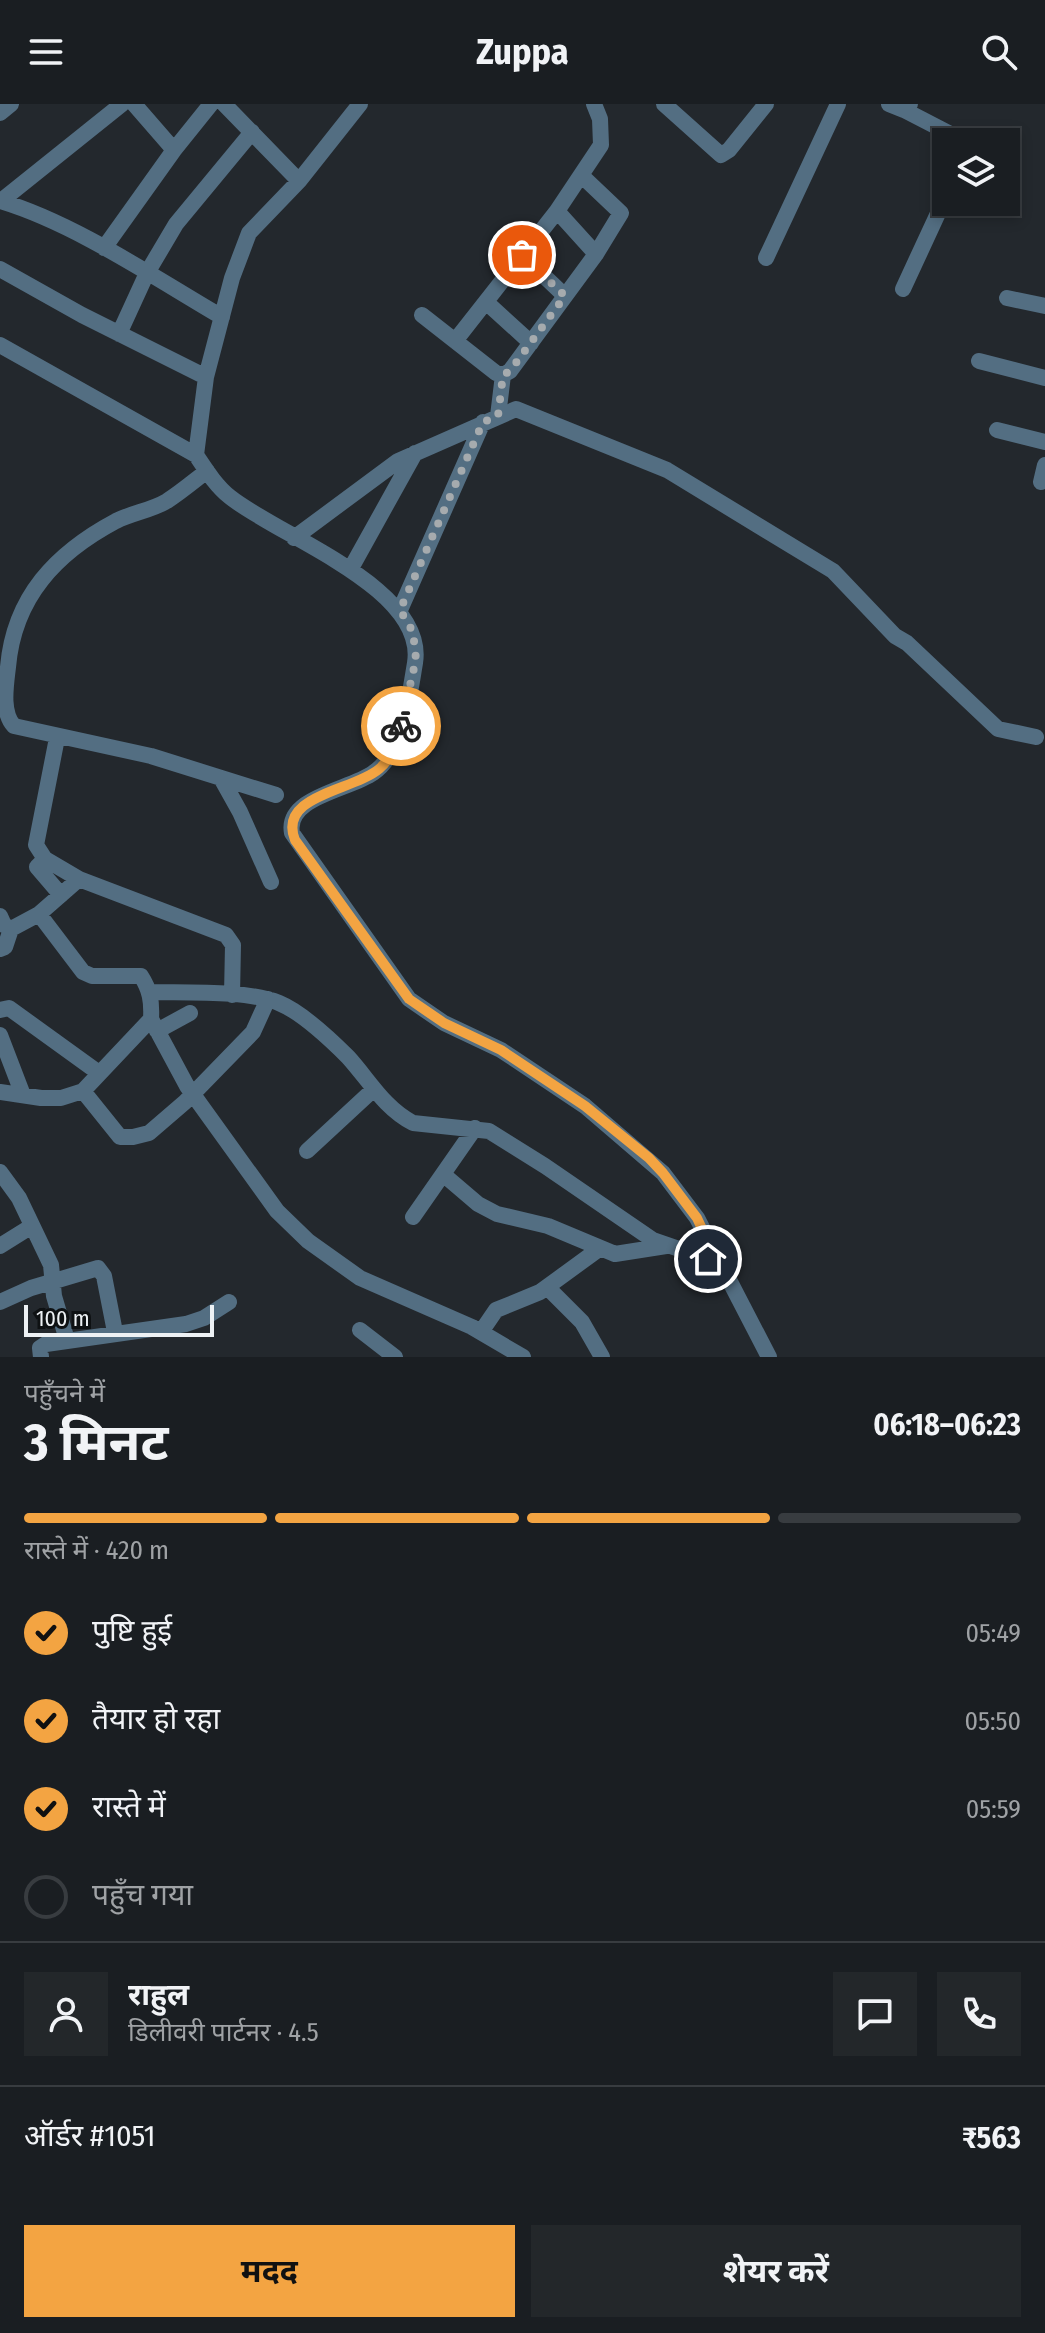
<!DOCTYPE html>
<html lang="hi">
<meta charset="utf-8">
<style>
body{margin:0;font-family:"Fira Sans Condensed","Noto Sans Devanagari",sans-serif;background:#23272a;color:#f1f3f6;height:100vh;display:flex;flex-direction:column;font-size:30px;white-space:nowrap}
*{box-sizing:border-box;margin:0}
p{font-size:26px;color:#9fa2a5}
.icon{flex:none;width:44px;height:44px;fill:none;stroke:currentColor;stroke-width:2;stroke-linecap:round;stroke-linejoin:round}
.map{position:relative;height:1253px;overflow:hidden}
.details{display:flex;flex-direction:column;background:#1a1e22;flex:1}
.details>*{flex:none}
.tools{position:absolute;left:932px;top:24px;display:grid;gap:16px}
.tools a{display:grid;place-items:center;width:88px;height:88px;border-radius:0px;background:#1a1e22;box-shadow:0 4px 12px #0003,0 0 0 2px #383c40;font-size:40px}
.scale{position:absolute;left:24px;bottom:20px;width:190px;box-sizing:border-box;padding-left:8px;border:4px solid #edf1f4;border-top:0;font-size:22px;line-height:28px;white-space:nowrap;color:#edf1f4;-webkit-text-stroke:6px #0e1113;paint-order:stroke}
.pin{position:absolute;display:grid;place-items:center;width:68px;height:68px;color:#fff;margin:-34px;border:4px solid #fff;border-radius:50%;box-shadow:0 2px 8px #0007}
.courier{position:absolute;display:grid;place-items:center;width:80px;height:80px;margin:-40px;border:6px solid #f3a442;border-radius:50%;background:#fff;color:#222;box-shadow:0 2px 10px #0007}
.overview em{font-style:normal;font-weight:700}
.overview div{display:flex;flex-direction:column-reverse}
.overview{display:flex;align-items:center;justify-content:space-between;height:136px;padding:0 24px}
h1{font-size:52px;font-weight:700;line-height:60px}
.bar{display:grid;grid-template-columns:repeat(4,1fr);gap:12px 8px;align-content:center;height:96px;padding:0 24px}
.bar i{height:10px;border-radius:6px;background:#383c40}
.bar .selected{background:#f3a442}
.bar p{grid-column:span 4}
.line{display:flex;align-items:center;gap:20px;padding:0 24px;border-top:2px solid #383c40}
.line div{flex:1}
.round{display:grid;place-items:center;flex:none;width:84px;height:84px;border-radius:0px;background:#23272a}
ol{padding:0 24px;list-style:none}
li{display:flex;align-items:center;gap:24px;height:88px}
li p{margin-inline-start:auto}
li .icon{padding:8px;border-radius:50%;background:#f3a442;color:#111;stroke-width:4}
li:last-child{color:#9fa2a5}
li i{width:44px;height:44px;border:4px solid #383c40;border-radius:50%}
.cta{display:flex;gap:16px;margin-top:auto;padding:16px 24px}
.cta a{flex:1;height:92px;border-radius:0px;background:#f3a442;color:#111;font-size:32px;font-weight:700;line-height:92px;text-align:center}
.cta a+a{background:#23272a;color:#f1f3f6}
header{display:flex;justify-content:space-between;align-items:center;height:104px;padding:0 24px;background:#1a1e22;font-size:36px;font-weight:700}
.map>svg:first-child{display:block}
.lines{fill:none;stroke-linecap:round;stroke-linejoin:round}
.minor{stroke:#536e82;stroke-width:16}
.done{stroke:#a6abae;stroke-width:8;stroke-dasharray:0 14.4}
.route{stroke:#f3a442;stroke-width:10}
</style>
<header><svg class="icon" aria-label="menu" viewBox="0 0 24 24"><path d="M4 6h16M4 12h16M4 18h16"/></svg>Zuppa<svg class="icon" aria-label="search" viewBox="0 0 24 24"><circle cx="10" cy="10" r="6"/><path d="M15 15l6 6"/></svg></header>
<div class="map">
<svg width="1045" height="1253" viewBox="0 0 1045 1253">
<rect width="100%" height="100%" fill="#23282d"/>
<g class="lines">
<path class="minor" d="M 134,0 L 174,46
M 224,0 L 299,77
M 360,0 L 299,77 L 249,129 L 232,174 L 206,273 L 196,351 C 206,366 216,382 230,393 C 280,433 427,484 415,559 C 409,594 403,649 373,669 C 349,686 285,693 292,729 L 409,895 L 444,919 L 501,946 L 585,1002 L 663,1069 L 697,1114 L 769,1253
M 664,0 L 721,51 L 729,46 L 766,0
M 889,0 L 904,6 L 910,0
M 904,6 L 966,38
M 0,9 L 11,0
M 0,97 C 74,119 155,174 222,213
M 1,97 L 122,0
M 557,107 L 596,150
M 104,144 L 174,46 L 211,0
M 522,151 L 565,192
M 766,154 L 838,0
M 0,165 L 82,211 L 206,273
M 903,185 L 946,92
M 1007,194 L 1045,202
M 486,198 L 531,239
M 422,211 L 496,269 L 503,271 L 510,267 L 596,150 L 621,109 L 582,72
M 119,230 L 147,169 L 176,120 L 252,28
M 455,237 L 557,107 L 601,41 L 600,15 L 594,0
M 0,241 L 196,351
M 979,257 L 1045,274
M 498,312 L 503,271
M 997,326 L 1045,338
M 207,367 C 194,377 181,388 167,397 C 152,406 132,409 116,417 C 56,449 14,493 8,563 C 6,581 1,608 14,622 L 151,652 L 276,691
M 1041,378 L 1045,361
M 294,434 L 398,357 L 516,305 L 667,366 L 833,467 L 895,532 L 907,539 L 998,625 L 1036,633
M 350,466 L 415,349
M 400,506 L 483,318
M 57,634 L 36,741 L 45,755 L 79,775 L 226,831 L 233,841 L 232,891
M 221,674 L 240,708 L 271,778
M 45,755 L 37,763 L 61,791
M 39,810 L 79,775
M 0,812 L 4,821 L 11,825 L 39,810 L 83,868 L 92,872 L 141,872 C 150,886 152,897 151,915 L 83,987 L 61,994 L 41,994 L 0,988
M 0,845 L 5,843 L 11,825
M 149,888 C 185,889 248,886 279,899 C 301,908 331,936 348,953 C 369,976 384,1004 413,1019 L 489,1027 L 545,1062 L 653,1136 L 708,1155 L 719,1161
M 0,906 L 9,904 L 99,969
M 151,915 L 187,982 L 277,1107 L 308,1137 L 360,1174 L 472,1223 L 523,1253
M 157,927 L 190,909
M 0,931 L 23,991
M 83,987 L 120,1033 L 133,1033 L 149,1029 L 185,998 L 253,928 L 268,895
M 307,1047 L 374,985
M 0,1068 L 19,1094 L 51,1161 L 54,1192 L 67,1236
M 444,1071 L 478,1100 L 497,1110 L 548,1122 L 615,1150 L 666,1142
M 413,1113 L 475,1024
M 0,1142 L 32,1122
M 547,1183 L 582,1218 L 602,1253
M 0,1198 L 31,1184 L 98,1164 L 104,1172 L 115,1228
M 360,1226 L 395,1253
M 481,1228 L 496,1206 L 540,1188 L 599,1145
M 41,1253 L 40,1244 L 46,1240 L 186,1220 L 204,1214 L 229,1198"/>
</g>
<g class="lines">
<path class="done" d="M 401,622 L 416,555 L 413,528 L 400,506 L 483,318 L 498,312 L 503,271 L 510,267 L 565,192 L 522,151"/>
<path class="route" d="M 401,622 C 398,638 392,654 379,665 C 353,687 277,691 295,736 L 409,895 L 444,919 L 501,946 L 585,1002 L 649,1054 L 663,1069 L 697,1114 L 719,1161 L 708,1155"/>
</g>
</svg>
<div class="tools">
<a><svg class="icon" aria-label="layers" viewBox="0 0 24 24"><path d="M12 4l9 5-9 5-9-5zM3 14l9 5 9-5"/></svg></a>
</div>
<div class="scale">100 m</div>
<div class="pin" style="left:522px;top:151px;background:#ea580c"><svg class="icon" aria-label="bag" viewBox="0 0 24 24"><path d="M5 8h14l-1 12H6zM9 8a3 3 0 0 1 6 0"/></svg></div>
<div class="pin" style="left:708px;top:1155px;background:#1f2937"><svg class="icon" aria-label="home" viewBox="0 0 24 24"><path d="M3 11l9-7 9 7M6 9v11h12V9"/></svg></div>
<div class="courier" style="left:401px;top:622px"><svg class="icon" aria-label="bike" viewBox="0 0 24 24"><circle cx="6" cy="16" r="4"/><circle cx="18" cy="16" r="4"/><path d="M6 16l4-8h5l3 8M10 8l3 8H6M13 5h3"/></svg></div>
</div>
<section class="details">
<div class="overview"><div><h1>3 मिनट</h1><p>पहुँचने में</p></div><em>06:18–06:23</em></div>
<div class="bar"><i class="selected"></i><i class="selected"></i><i class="selected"></i><i></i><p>रास्ते में · 420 m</p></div>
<ol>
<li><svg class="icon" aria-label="check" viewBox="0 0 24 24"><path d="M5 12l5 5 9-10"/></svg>पुष्टि हुई<p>05:49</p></li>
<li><svg class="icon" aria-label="check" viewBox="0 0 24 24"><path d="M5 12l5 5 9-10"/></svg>तैयार हो रहा<p>05:50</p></li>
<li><svg class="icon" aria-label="check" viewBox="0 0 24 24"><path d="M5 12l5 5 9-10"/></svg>रास्ते में<p>05:59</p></li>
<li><i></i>पहुँच गया</li>
</ol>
<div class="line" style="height:144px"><a class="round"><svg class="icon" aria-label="person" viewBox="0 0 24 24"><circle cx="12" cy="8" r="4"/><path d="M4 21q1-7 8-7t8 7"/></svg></a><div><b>राहुल</b><p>डिलीवरी पार्टनर · 4.5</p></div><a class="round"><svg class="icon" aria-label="chat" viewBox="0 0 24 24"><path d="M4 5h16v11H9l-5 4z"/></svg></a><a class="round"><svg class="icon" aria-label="phone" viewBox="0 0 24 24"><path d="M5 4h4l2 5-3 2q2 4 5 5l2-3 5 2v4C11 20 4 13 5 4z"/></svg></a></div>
<div class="line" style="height:104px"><div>ऑर्डर #1051</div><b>₹563</b></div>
<div class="cta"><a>मदद</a><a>शेयर करें</a></div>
</section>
